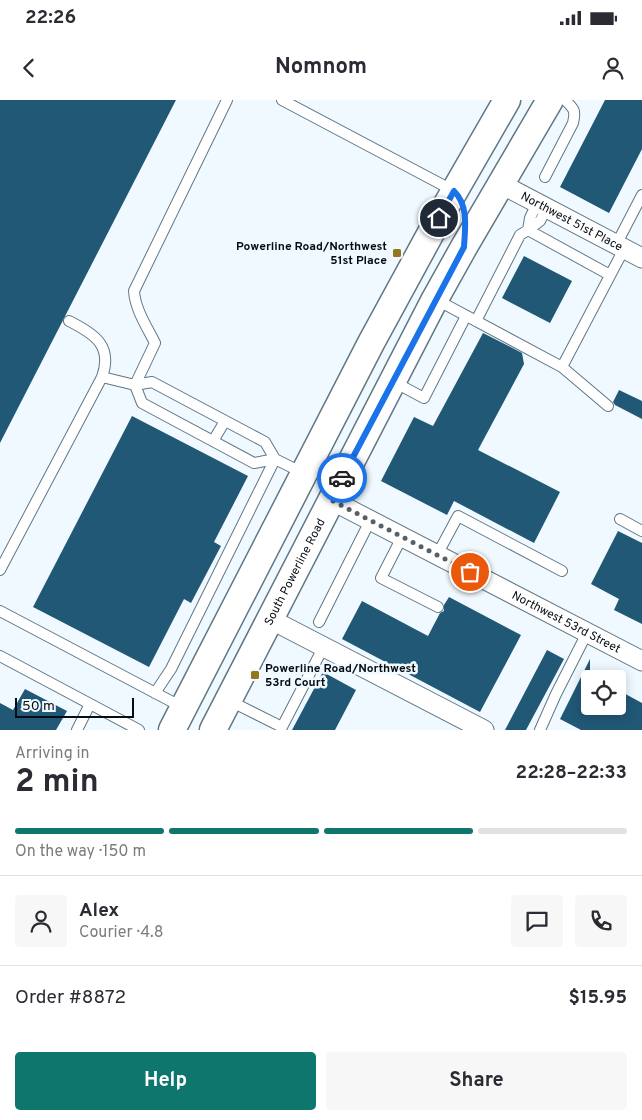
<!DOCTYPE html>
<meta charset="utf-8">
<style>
body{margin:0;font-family:Overpass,sans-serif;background:#f7f7f7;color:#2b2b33;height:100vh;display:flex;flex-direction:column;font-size:19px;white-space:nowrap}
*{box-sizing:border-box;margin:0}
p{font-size:16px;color:#7c7c81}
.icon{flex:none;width:28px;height:28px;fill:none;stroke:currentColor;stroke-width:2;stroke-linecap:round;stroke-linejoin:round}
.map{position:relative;height:630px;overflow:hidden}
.details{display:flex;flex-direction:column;background:#fff;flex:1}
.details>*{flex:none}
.controls{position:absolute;left:581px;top:570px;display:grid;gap:10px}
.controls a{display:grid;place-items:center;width:45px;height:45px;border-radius:5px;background:#fff;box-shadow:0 2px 12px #0003;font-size:25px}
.scale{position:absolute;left:15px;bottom:12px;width:119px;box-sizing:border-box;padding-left:5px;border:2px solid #060d12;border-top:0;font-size:14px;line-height:18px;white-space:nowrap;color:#060d12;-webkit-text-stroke:4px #eff9ff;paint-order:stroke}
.pin{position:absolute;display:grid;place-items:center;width:42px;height:42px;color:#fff;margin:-21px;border:2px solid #fff;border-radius:50%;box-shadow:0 1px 5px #0007}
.courier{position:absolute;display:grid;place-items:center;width:50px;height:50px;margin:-25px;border:4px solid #1a73e8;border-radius:50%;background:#fff;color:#222;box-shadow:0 1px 6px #0007}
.headline em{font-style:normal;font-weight:700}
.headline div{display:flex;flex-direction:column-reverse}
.headline{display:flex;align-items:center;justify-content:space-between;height:85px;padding:0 15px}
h1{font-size:32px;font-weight:700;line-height:38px}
.bar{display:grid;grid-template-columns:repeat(4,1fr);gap:8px 5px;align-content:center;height:60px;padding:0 15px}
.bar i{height:6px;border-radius:4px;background:#e1e1e2}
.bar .on{background:#0f766e}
.bar p{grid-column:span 4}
.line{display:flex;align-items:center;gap:12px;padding:0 15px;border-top:1px solid #e1e1e2}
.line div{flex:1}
.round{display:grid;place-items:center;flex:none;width:52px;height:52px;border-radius:5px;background:#f7f7f7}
.cta{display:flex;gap:10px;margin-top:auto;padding:10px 15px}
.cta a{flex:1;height:58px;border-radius:5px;background:#0f766e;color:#fff;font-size:20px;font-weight:700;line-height:58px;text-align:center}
.cta a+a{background:#f7f7f7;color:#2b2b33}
.status{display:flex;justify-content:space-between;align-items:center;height:35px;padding:0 25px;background:#fff;direction:ltr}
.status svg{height:14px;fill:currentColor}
header{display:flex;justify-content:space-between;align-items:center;height:65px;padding:0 15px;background:#fff;font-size:22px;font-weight:700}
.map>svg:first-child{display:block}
.building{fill:#205875}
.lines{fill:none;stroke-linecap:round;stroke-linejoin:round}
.service-casing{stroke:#617784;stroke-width:12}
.minor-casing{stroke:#617784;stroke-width:21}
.secondary-casing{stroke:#617784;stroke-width:29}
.service{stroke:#fff;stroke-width:10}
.minor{stroke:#fff;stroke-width:19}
.secondary{stroke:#fff;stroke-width:26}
.done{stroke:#586065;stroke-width:5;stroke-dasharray:0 9}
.route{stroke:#1a73e8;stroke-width:6}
.poi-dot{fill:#94761d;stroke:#eff9ff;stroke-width:2}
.labels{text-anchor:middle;stroke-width:5;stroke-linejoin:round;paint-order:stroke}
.street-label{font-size:12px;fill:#060d12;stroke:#eff9ff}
.poi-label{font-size:12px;font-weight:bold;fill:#060d12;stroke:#eff9ff;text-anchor:end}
</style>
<div class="status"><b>22:26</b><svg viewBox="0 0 49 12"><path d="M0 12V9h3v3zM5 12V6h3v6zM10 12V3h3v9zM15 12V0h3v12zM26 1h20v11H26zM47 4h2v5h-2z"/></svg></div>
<header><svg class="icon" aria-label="back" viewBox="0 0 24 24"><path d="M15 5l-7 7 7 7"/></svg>Nomnom<svg class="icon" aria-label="person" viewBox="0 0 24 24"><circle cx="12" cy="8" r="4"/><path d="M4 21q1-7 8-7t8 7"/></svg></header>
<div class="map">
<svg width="642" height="630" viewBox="0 0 642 630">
<rect width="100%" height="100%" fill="#eff9ff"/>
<path class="building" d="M 0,0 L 176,0 L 0,343 Z
M 605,0 L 642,0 L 642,49 L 609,113 L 560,87 Z
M 524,156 L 572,181 L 550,223 L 502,198 Z
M 483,233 L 522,253 L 524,264 L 478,350 L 560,392 L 534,443 L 454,401 L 447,415 L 381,381 L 414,317 L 433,326 Z
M 619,290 L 642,301 L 642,319 L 615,305 L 613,302 Z
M 132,316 L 248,376 L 214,442 L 221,446 L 191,503 L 184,499 L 149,567 L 33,507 Z
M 618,431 L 642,443 L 642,524 L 614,510 L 619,499 L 591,484 Z
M 449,497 L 521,535 L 480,612 L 342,539 L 362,501 L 428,536 L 440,513 L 444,511 L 444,505 Z
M 547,550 L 564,559 L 526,630 L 505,630 Z
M 590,559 L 590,606 L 618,606 L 618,590 L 642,603 L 642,630 L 581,630 L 560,619 Z
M 323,572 L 356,590 L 335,630 L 292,630 Z
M 25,589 L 67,611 L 56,630 L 0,630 L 0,603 L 13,610 Z"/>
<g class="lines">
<defs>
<path id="service" d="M 282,0 L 454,91
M 545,77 L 573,23 C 576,10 574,9 565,0
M 537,103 L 530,118 L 528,130 L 540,121 L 547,108
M 616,145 L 642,95
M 435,199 L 562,267
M 69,221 C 95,234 113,246 102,277
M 476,221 L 520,135 L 528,130 L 610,175
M 152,282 L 265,342 L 275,359 L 254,363 L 142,303 L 135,285 Z
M 394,282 L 424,298 L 466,216
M 608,306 L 562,267 L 624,149
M 213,341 L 225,321
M 620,419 L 642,431
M 402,437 L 381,478 L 438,507
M 437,455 L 458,416 L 562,471
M 0,470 L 102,277 L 135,285 L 155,243 C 147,227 135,209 134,191 L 227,0
M 0,511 L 182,607
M 319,522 L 370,421
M 0,556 L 139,630
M 155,593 L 171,569 L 275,359 L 303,373
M 228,600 L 282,627 L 324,546
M 77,630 L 90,604
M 540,630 L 556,594 L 587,533"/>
<g id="minor">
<path id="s1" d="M 501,84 L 642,158"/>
<path id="s2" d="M 331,400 L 642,561"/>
<path d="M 270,519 L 484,630"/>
</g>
<g id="secondary">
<path d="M 172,630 L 371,243 L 439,118 L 507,0"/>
<path id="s3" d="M 213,630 L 435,199 L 464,147 L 550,0"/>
</g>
</defs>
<use href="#service" class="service-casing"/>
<use href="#minor" class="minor-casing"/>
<use href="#secondary" class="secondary-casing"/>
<use href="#service" class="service"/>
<use href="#minor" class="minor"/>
<use href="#secondary" class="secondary"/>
</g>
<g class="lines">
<path class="done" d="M 342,378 L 331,400 L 470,472"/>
<path class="route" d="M 342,378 L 464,147 C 465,128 469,106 454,91 L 439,118"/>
</g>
<g class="poi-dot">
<rect x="392" y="148" width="10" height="10" rx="2.5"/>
<rect x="250" y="570" width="10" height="10" rx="2.5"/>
</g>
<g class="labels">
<g class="street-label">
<text dy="4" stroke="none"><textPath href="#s1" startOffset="80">Northwest 51st Place</textPath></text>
<text dy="4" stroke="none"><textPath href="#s3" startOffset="178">South Powerline Road</textPath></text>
<text dy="4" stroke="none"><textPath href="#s2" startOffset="265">Northwest 53rd Street</textPath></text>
</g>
<g class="poi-label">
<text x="387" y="150">Powerline Road/Northwest<tspan x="387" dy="14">51st Place</tspan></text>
<text x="265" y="572" text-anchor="start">Powerline Road/Northwest<tspan x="265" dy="14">53rd Court</tspan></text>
</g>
</g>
</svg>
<div class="controls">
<a><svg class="icon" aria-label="locate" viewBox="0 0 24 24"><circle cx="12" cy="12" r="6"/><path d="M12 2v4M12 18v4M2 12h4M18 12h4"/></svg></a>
</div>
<div class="scale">50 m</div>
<div class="pin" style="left:470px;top:472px;background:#ea580c"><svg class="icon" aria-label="bag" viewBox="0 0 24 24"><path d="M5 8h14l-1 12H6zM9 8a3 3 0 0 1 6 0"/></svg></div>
<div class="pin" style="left:439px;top:118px;background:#1f2937"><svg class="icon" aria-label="home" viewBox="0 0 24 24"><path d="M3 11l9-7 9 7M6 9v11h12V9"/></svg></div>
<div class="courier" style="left:342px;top:378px"><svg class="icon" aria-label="car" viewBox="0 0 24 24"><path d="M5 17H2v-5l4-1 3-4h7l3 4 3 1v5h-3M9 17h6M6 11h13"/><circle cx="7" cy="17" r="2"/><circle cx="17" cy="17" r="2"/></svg></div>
</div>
<section class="details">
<div class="headline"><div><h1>2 min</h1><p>Arriving in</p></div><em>22:28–22:33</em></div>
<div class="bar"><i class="on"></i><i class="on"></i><i class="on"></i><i></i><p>On the way · 150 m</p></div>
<div class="line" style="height:90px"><a class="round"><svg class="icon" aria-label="person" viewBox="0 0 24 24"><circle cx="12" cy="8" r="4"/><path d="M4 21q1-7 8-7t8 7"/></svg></a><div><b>Alex</b><p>Courier · 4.8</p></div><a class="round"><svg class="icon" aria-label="chat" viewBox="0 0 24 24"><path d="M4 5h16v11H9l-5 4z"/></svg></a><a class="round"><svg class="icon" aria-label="phone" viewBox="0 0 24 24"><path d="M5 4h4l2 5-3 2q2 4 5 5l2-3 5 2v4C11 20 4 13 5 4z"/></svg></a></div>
<div class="line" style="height:65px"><div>Order #8872</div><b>$15.95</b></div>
<div class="cta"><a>Help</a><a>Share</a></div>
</section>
